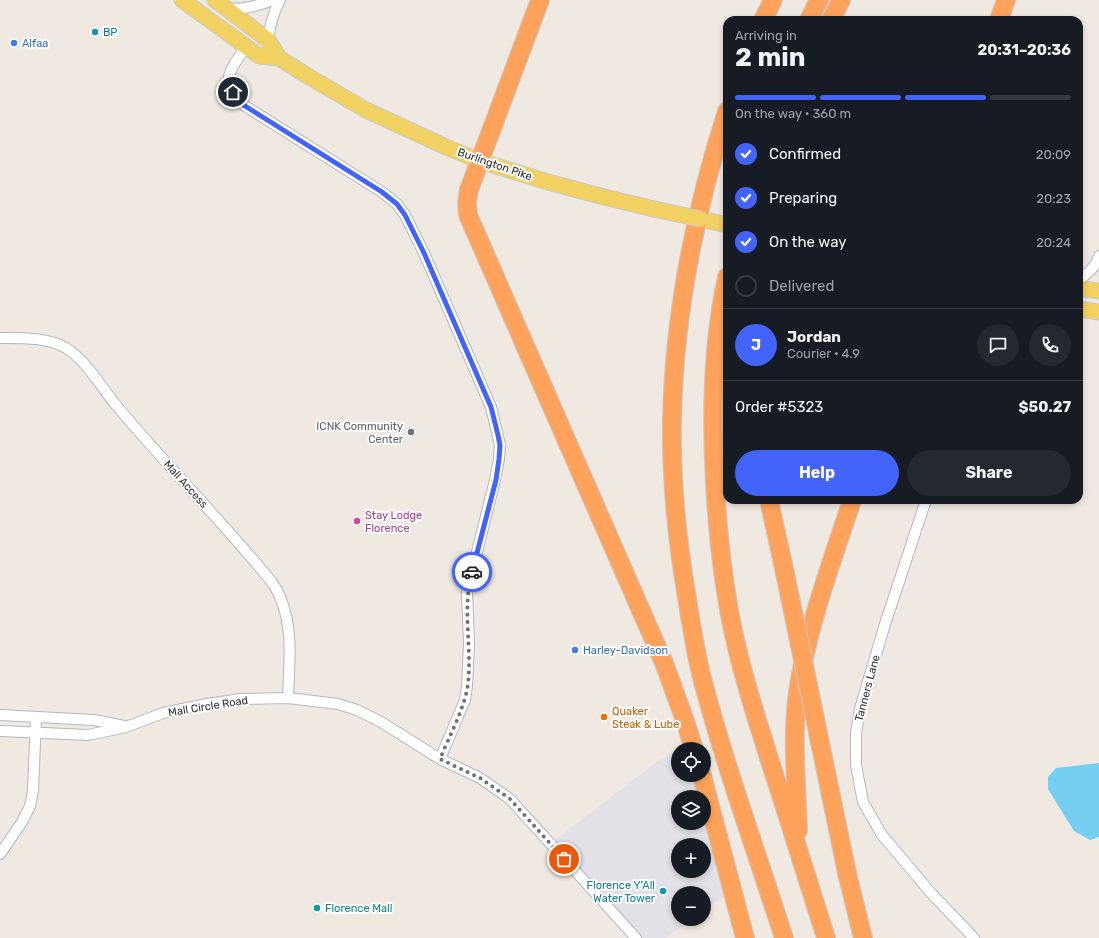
<!DOCTYPE html>
<meta charset="utf-8">
<style>
body{margin:0;font-family:Rubik,sans-serif;background:#242831;color:#f1f3f6;height:100vh;display:flex;flex-direction:column;font-size:15px;white-space:nowrap}
*{box-sizing:border-box;margin:0}
p{font-size:13px;color:#9ea1a6}
.icon{flex:none;width:22px;height:22px;fill:none;stroke:currentColor;stroke-width:2;stroke-linecap:round;stroke-linejoin:round}
.map{position:relative;flex:1;overflow:hidden}
.details{position:absolute;left:723px;top:16px;width:360px;height:488px;display:flex;flex-direction:column;background:#171b24;border-radius:12px;box-shadow:0 2px 6px #0003}
.details>*{flex:none}
.buttons{position:absolute;left:671px;top:742px;display:grid;gap:8px}
.buttons a{display:grid;place-items:center;width:40px;height:40px;border-radius:50%;background:#171b24;box-shadow:0 2px 6px #0003;font-size:20px}
.pin{position:absolute;display:grid;place-items:center;width:34px;height:34px;color:#fff;margin:-17px;border:2px solid #fff;border-radius:50%;box-shadow:0 1px 4px #0007}
.courier{position:absolute;display:grid;place-items:center;width:40px;height:40px;margin:-20px;border:3px solid #4264fb;border-radius:50%;background:#fff;color:#222;box-shadow:0 1px 5px #0007}
.headline em{font-style:normal;font-weight:700}
.headline div{display:flex;flex-direction:column-reverse}
.headline{display:flex;align-items:center;justify-content:space-between;height:68px;padding:0 12px}
h1{font-size:26px;font-weight:700;line-height:30px}
.bar{display:grid;grid-template-columns:repeat(4,1fr);gap:6px 4px;align-content:center;height:48px;padding:0 12px}
.bar i{height:5px;border-radius:3px;background:#363941}
.bar .selected{background:#4264fb}
.bar p{grid-column:span 4}
.line{display:flex;align-items:center;gap:10px;padding:0 12px;border-top:1px solid #363941}
.line div{flex:1}
.round{display:grid;place-items:center;flex:none;width:42px;height:42px;border-radius:21px;background:#242831}
ol{padding:0 12px;list-style:none}
li{display:flex;align-items:center;gap:12px;height:44px}
li p{margin-inline-start:auto}
li .icon{padding:4px;border-radius:50%;background:#4264fb;color:#fff;stroke-width:4}
li:last-child{color:#9ea1a6}
li i{width:22px;height:22px;border:2px solid #363941;border-radius:50%}
.button{display:flex;gap:8px;margin-top:auto;padding:8px 12px}
.button a{flex:1;height:46px;border-radius:24px;background:#4264fb;color:#fff;font-size:16px;font-weight:700;line-height:46px;text-align:center}
.button a+a{background:#242831;color:#f1f3f6}
.map>svg:first-child{display:block}
.industrial{fill:#e3e1e8;fill-rule:evenodd}
.water{fill:#75cff0}
.lines{fill:none;stroke-linecap:round;stroke-linejoin:round}
.street-casing{stroke:#b4b7c1;stroke-width:12}
.primary-casing{stroke:#c9c9c9;stroke-width:17}
.highway-casing{stroke:#c9c9c9;stroke-width:20}
.street{stroke:#fff;stroke-width:10}
.primary{stroke:#f2d163;stroke-width:15}
.highway{stroke:#ffa35c;stroke-width:18}
.primary-bridge-casing{stroke:#c9c9c9;stroke-width:17;stroke-linecap:butt}
.highway-bridge-casing{stroke:#c9c9c9;stroke-width:20;stroke-linecap:butt}
.primary-bridge{stroke:#f2d163;stroke-width:15}
.highway-bridge{stroke:#ffa35c;stroke-width:18}
.done{stroke:#726f6d;stroke-width:4;stroke-dasharray:0 7.2}
.route{stroke:#4264fb;stroke-width:5}
.culture-dot{fill:#0f9aa8;stroke:#fff;stroke-width:1.5}
.shop-dot{fill:#3f7fe0;stroke:#fff;stroke-width:1.5}
.worship-dot{fill:#6b7280;stroke:#fff;stroke-width:1.5}
.hotel-dot{fill:#d1479c;stroke:#fff;stroke-width:1.5}
.food-dot{fill:#e8710a;stroke:#fff;stroke-width:1.5}
.labels{text-anchor:middle;stroke-width:4;stroke-linejoin:round;paint-order:stroke}
.culture-label{font-size:11px;fill:#0d838f;stroke:#fff;text-anchor:start}
.shop-label{font-size:11px;fill:#366cbe;stroke:#fff;text-anchor:start}
.street-label{font-size:11px;fill:#2e2e2e;stroke:#fff}
.worship-label{font-size:11px;fill:#5b616d;stroke:#fff;text-anchor:end}
.hotel-label{font-size:11px;fill:#b23c85;stroke:#fff;text-anchor:start}
.food-label{font-size:11px;fill:#c56008;stroke:#fff;text-anchor:start}
</style>
<div class="map">
<svg width="1099" height="938" viewBox="0 0 1099 938">
<rect width="100%" height="100%" fill="#efe9e1"/>
<path class="industrial" d="M 678,750 L 678,775 L 702,775 L 733,890 L 704,911 L 704,893 L 678,893 L 678,919 L 692,919 L 666,938 L 636,938 L 550,844 L 658,761 ZM 678,797 L 704,797 L 704,823 L 678,823 ZM 678,845 L 704,845 L 704,871 L 678,871 Z"/>
<path class="water" d="M 1099,763 L 1099,837 L 1090,840 L 1074,831 L 1048,789 L 1048,777 L 1056,768 Z"/>
<g class="lines">
<defs>
<path id="street" d="M 227,9 C 243,9 257,7 272,0
M 268,40 C 270,25 273,13 280,0
M 246,47 C 229,71 218,83 245,106 L 382,192 L 397,204 L 405,215 L 424,253 L 491,407 L 500,445 L 499,459 L 495,480 L 467,592 L 469,644 L 467,686 L 465,700 L 440,759
M 1079,280 C 1088,273 1096,267 1099,256
M 0,338 C 21,338 47,337 66,348 C 87,361 100,386 116,405 C 166,465 221,520 271,581 C 274,586 278,591 280,597 C 294,629 289,664 288,698
M 926,500 L 885,624 L 860,709 L 856,733 L 856,765 L 863,802 L 882,835 L 931,893 L 974,938
M 0,715 L 94,720 L 124,726
M 0,731 L 88,735 L 126,727 L 163,713 L 207,704 L 241,699 L 288,698 L 338,704 L 357,710 L 381,722 L 440,759 L 480,778 L 510,799 L 636,938
M 0,854 L 22,822 L 30,806 L 33,791 L 36,717"/>
<path id="primary" d="M 182,0 L 259,56 L 279,58 L 311,78 L 366,110 L 446,147 L 480,161 L 548,182 L 604,197 L 654,209
M 215,0 L 268,40 L 279,58
M 701,219 L 727,225
M 1079,288 L 1099,291
M 1079,309 L 1099,312"/>
<path id="highway" d="M 540,0 L 469,190 L 467,202 L 468,215 L 664,663 L 683,715 L 694,749
M 763,20 L 773,0
M 809,20 L 819,0
M 831,20 L 841,0
M 999,20 L 1006,0
M 727,111 C 695,211 674,315 672,420 C 671,480 677,540 687,598 C 691,623 695,649 701,674 C 724,763 756,850 784,938
M 727,277 C 712,345 711,414 715,483 C 718,539 724,594 737,648 C 749,698 765,746 781,795 C 796,843 811,890 826,938
M 769,500 L 785,573
M 702,775 L 745,938
M 798,831 C 797,787 792,743 797,700 C 805,632 831,565 852,500
M 847,873 L 863,938"/>
</defs>
<use href="#street" class="street-casing"/>
<use href="#primary" class="primary-casing"/>
<use href="#highway" class="highway-casing"/>
<use href="#street" class="street"/>
<use href="#primary" class="primary"/>
<use href="#highway" class="highway"/>
<defs>
<path id="primary-bridge" d="M 654,209 L 701,219"/>
<path id="highway-bridge" d="M 785,573 L 847,873"/>
</defs>
<use href="#primary-bridge" class="primary-bridge-casing"/>
<use href="#highway-bridge" class="highway-bridge-casing"/>
<use href="#primary-bridge" class="primary-bridge"/>
<use href="#highway-bridge" class="highway-bridge"/>
</g>
<g class="lines">
<path class="done" d="M 472,572 C 462,608 472,647 468,684 C 465,707 449,737 440,759 L 480,778 L 510,799 L 564,859"/>
<path class="route" d="M 233,92 L 237,99 L 245,106 L 382,192 L 397,204 L 405,215 L 424,253 L 491,407 L 498,435 L 500,445 L 499,459 L 496,480 L 472,572"/>
</g>
<g class="culture-dot">
<circle cx="95" cy="32" r="4"/>
<circle cx="663" cy="891" r="4"/>
<circle cx="317" cy="908" r="4"/>
</g>
<g class="shop-dot">
<circle cx="14" cy="43" r="4"/>
<circle cx="575" cy="650" r="4"/>
</g>
<circle class="worship-dot" cx="411" cy="432" r="4"/>
<circle class="hotel-dot" cx="357" cy="521" r="4"/>
<circle class="food-dot" cx="604" cy="717" r="4"/>
<g class="labels">
<g class="culture-label">
<text x="103" y="36">BP</text>
<text x="655" y="889" text-anchor="end">Florence Y’All<tspan x="655" dy="13">Water Tower</tspan></text>
<text x="325" y="912">Florence Mall</text>
</g>
<g class="shop-label">
<text x="22" y="47">Alfaa</text>
<text x="583" y="654">Harley-Davidson</text>
</g>
<g class="street-label">
<text transform="translate(495 164) rotate(19)" y="4">Burlington Pike</text>
<text transform="translate(186 484) rotate(48)" y="4">Mall Access</text>
<text transform="translate(867 688) rotate(-75)" y="4">Tanners Lane</text>
<text transform="translate(208 706) rotate(-9)" y="4">Mall Circle Road</text>
</g>
<g class="worship-label">
<text x="403" y="430">ICNK Community<tspan x="403" dy="13">Center</tspan></text>
</g>
<g class="hotel-label">
<text x="365" y="519">Stay Lodge<tspan x="365" dy="13">Florence</tspan></text>
</g>
<g class="food-label">
<text x="612" y="715">Quaker<tspan x="612" dy="13">Steak &amp; Lube</tspan></text>
</g>
</g>
</svg>
<div class="buttons">
<a><svg class="icon" aria-label="locate" viewBox="0 0 24 24"><circle cx="12" cy="12" r="6"/><path d="M12 2v4M12 18v4M2 12h4M18 12h4"/></svg></a>
<a><svg class="icon" aria-label="layers" viewBox="0 0 24 24"><path d="M12 4l9 5-9 5-9-5zM3 14l9 5 9-5"/></svg></a>
<a>+</a>
<a>−</a>
</div>
<div class="pin" style="left:564px;top:859px;background:#ea580c"><svg class="icon" aria-label="bag" viewBox="0 0 24 24"><path d="M5 8h14l-1 12H6zM9 8a3 3 0 0 1 6 0"/></svg></div>
<div class="pin" style="left:233px;top:92px;background:#1f2937"><svg class="icon" aria-label="home" viewBox="0 0 24 24"><path d="M3 11l9-7 9 7M6 9v11h12V9"/></svg></div>
<div class="courier" style="left:472px;top:572px"><svg class="icon" aria-label="car" viewBox="0 0 24 24"><path d="M5 17H2v-5l4-1 3-4h7l3 4 3 1v5h-3M9 17h6M6 11h13"/><circle cx="7" cy="17" r="2"/><circle cx="17" cy="17" r="2"/></svg></div>
<section class="details">
<div class="headline"><div><h1>2 min</h1><p>Arriving in</p></div><em>20:31–20:36</em></div>
<div class="bar"><i class="selected"></i><i class="selected"></i><i class="selected"></i><i></i><p>On the way · 360 m</p></div>
<ol>
<li><svg class="icon" aria-label="check" viewBox="0 0 24 24"><path d="M5 12l5 5 9-10"/></svg>Confirmed<p>20:09</p></li>
<li><svg class="icon" aria-label="check" viewBox="0 0 24 24"><path d="M5 12l5 5 9-10"/></svg>Preparing<p>20:23</p></li>
<li><svg class="icon" aria-label="check" viewBox="0 0 24 24"><path d="M5 12l5 5 9-10"/></svg>On the way<p>20:24</p></li>
<li><i></i>Delivered</li>
</ol>
<div class="line" style="height:72px"><b class="round" style="background:#4264fb;color:#fff">J</b><div><b>Jordan</b><p>Courier · 4.9</p></div><a class="round"><svg class="icon" aria-label="chat" viewBox="0 0 24 24"><path d="M4 5h16v11H9l-5 4z"/></svg></a><a class="round"><svg class="icon" aria-label="phone" viewBox="0 0 24 24"><path d="M5 4h4l2 5-3 2q2 4 5 5l2-3 5 2v4C11 20 4 13 5 4z"/></svg></a></div>
<div class="line" style="height:52px"><div>Order #5323</div><b>$50.27</b></div>
<div class="button"><a>Help</a><a>Share</a></div>
</section>
</div>
